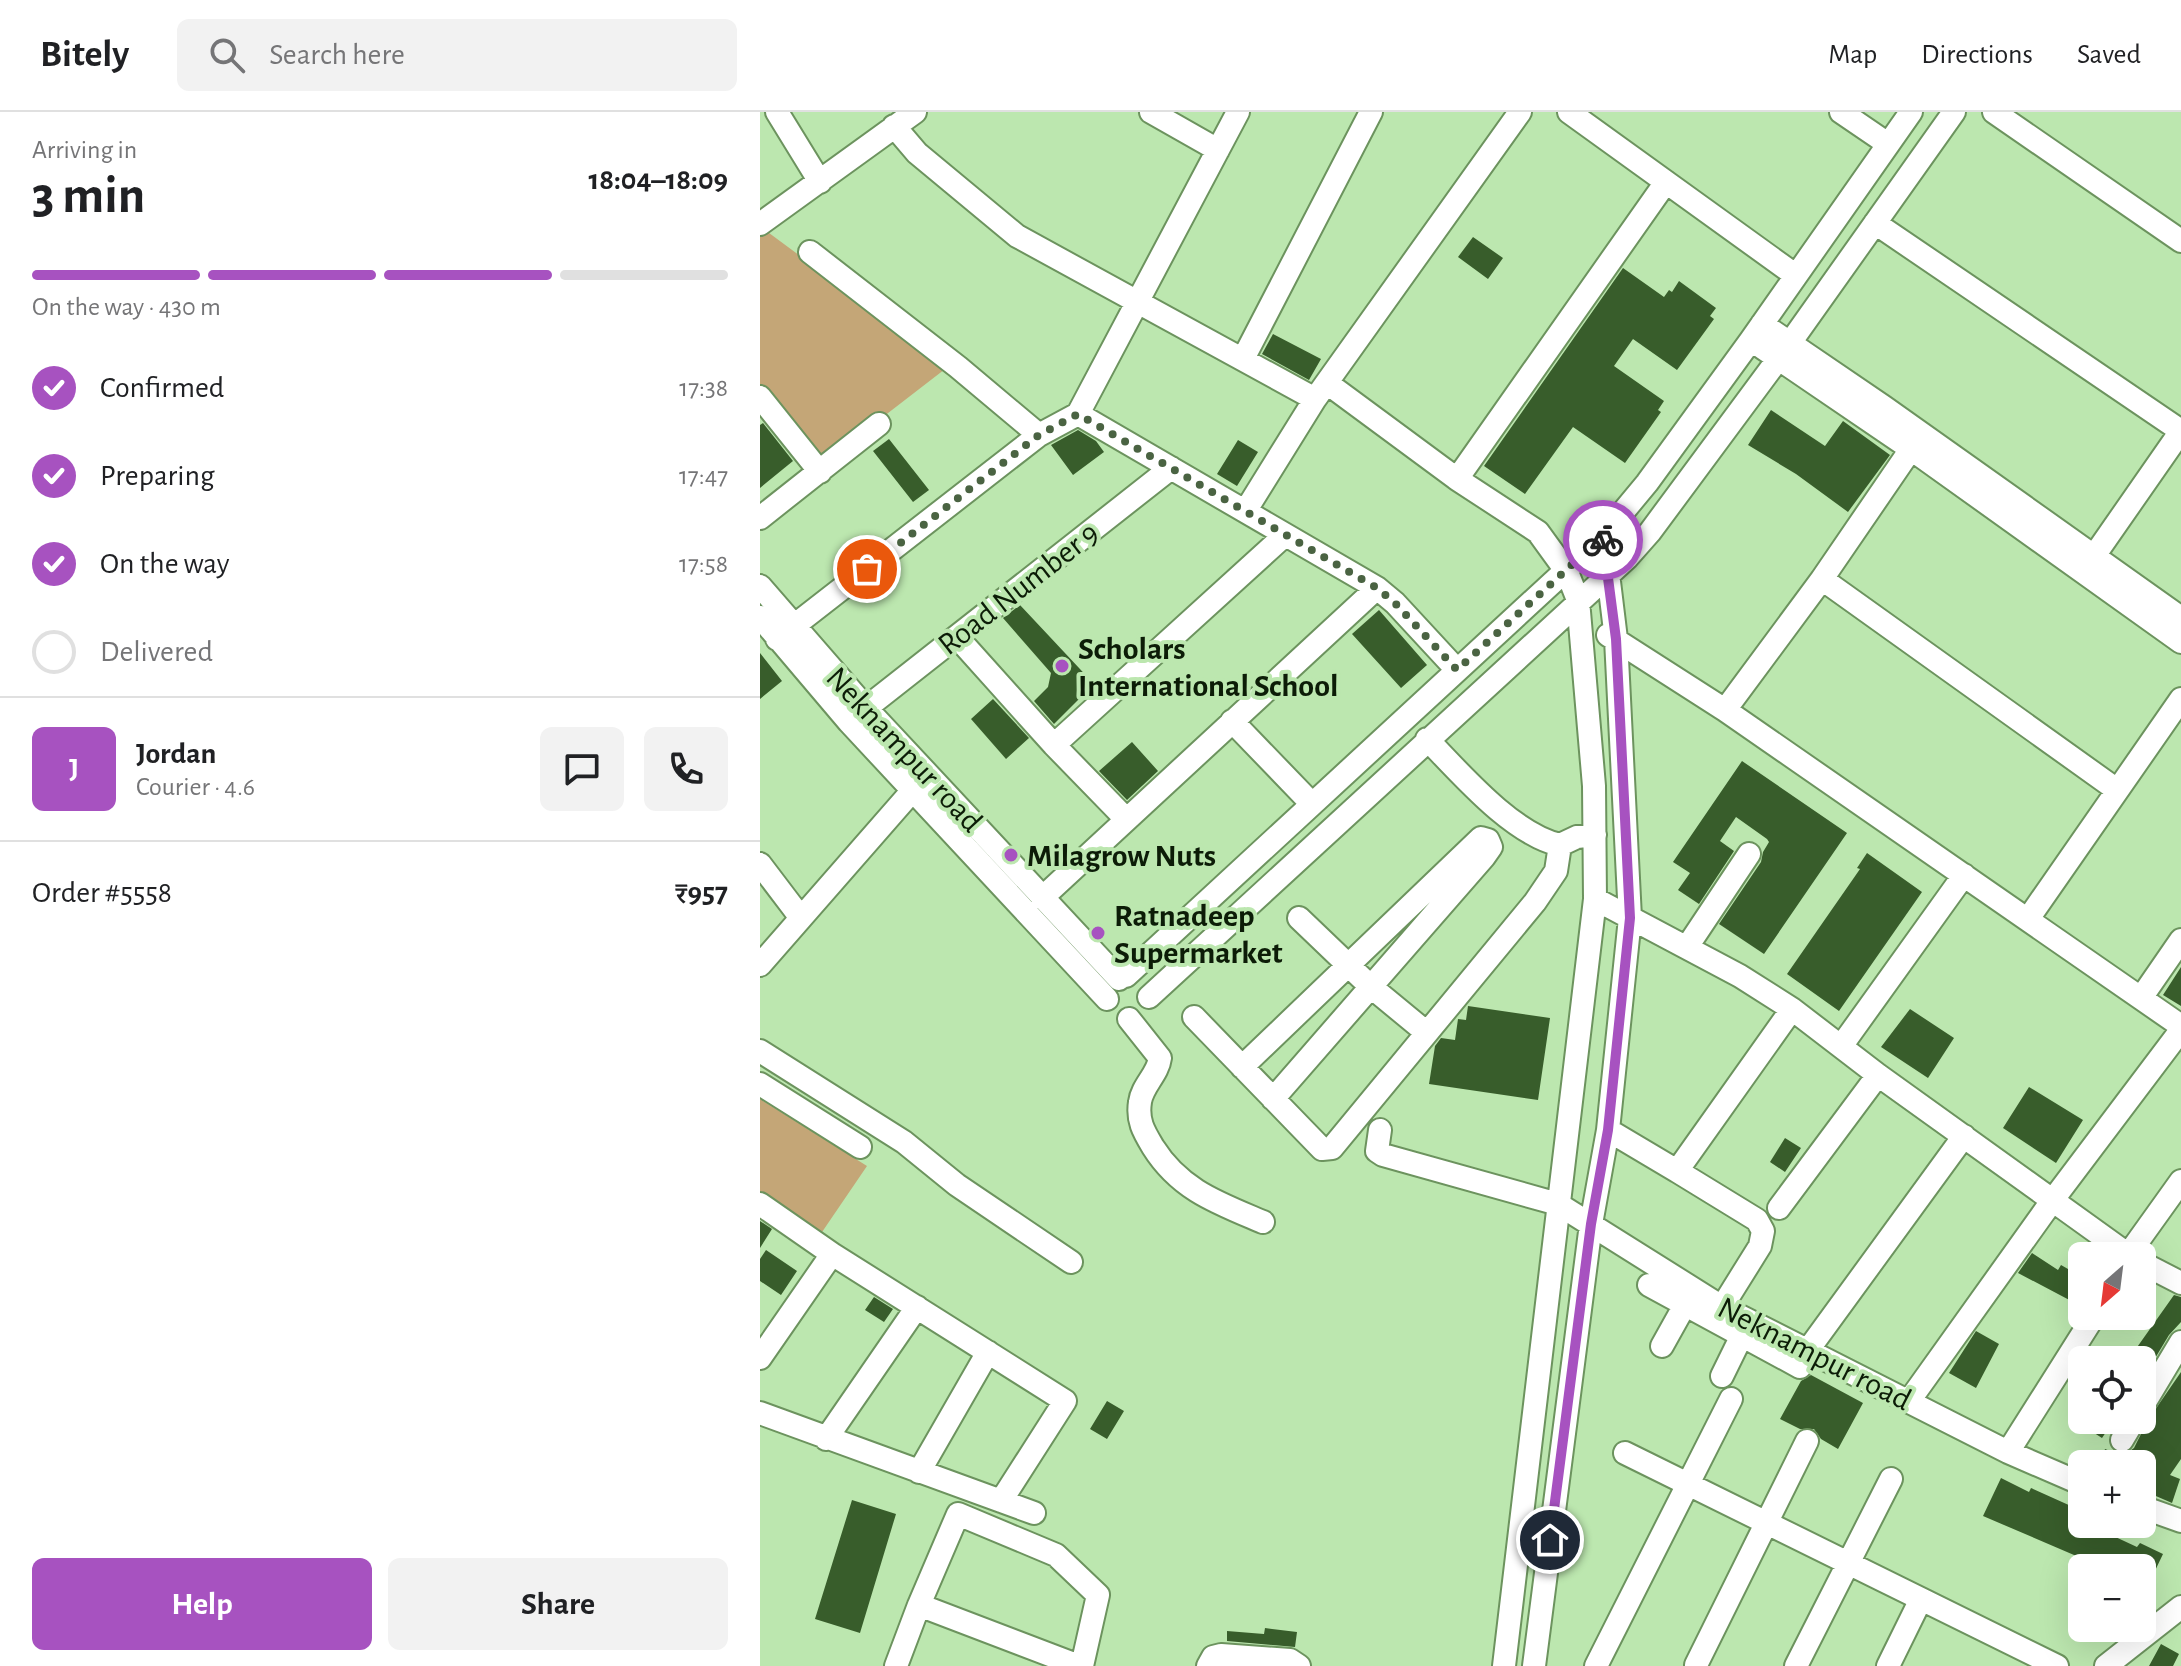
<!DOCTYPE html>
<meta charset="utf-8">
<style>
body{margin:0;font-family:"Alegreya Sans",sans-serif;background:#f2f2f2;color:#202124;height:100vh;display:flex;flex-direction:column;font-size:30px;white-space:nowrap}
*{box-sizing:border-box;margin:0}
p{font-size:26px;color:#757577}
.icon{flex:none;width:44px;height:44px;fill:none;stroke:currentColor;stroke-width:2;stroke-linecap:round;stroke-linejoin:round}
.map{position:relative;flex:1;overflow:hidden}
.sheet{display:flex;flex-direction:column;background:#fff;width:760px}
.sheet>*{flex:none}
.needle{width:52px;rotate:208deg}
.tools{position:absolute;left:1308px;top:1130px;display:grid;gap:16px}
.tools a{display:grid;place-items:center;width:88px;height:88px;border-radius:12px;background:#fff;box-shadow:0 8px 32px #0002;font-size:40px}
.pin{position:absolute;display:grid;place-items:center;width:68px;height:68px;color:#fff;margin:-34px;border:4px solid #fff;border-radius:50%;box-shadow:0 2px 8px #0007}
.courier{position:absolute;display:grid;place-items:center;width:80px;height:80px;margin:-40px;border:6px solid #a752c0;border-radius:50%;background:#fff;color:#222;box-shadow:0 2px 10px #0007}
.overview em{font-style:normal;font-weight:700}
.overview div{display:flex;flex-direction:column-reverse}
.overview{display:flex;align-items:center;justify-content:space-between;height:136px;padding:0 32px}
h1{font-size:52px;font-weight:700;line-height:60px}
.bar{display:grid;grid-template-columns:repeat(4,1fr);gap:12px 8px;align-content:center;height:96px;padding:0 32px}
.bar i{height:10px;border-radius:6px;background:#e0e0e0}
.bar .active{background:#a752c0}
.bar p{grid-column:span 4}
.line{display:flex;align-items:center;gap:20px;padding:0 32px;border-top:2px solid #e0e0e0}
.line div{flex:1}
.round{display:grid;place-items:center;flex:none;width:84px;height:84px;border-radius:12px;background:#f2f2f2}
ol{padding:0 32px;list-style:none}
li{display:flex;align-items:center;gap:24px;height:88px}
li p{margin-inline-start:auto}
li .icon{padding:8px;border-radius:50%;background:#a752c0;color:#fff;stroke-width:4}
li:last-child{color:#757577}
li i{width:44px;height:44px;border:4px solid #e0e0e0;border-radius:50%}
.button{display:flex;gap:16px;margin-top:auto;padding:16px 32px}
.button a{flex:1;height:92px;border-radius:12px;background:#a752c0;color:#fff;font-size:32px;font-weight:700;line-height:92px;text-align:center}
.button a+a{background:#f2f2f2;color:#202124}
header{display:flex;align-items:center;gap:48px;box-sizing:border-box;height:112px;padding:0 40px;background:#fff;border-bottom:2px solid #e0e0e0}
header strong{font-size:38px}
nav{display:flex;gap:44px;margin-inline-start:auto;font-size:28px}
.search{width:560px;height:72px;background:#f2f2f2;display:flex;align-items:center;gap:20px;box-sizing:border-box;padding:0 28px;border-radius:12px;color:#757577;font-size:30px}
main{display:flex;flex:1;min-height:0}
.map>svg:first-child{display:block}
.green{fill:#c4a677}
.building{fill:#385d2b}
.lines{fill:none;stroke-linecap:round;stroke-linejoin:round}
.minor-casing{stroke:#6c935e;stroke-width:26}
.minor{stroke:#fff;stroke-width:22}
.done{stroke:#4a6342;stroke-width:8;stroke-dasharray:0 14.4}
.route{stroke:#a752c0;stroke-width:10}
.poi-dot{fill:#a752c0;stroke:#bce7af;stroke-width:3}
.labels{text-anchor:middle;stroke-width:8;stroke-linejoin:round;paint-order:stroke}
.street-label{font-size:32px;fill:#0c1c07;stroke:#bce7af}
.poi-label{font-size:32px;font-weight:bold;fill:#0c1c07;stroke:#bce7af;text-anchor:start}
</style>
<header>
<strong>Bitely</strong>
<div class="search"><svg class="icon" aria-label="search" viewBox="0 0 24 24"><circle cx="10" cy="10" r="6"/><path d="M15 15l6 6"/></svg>Search here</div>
<nav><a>Map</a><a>Directions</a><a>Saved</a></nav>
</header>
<main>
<section class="sheet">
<div class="overview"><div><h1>3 min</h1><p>Arriving in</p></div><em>18:04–18:09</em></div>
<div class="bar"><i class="active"></i><i class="active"></i><i class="active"></i><i></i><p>On the way · 430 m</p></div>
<ol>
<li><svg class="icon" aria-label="check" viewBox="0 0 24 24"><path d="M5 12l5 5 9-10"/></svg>Confirmed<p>17:38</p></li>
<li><svg class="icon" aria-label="check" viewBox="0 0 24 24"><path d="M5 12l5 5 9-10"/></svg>Preparing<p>17:47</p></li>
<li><svg class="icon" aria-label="check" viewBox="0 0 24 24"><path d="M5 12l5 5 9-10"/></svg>On the way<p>17:58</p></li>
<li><i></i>Delivered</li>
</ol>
<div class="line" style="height:144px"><b class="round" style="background:#a752c0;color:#fff">J</b><div><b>Jordan</b><p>Courier · 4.6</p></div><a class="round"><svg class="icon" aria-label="chat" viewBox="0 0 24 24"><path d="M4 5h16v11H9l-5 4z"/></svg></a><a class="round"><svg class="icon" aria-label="phone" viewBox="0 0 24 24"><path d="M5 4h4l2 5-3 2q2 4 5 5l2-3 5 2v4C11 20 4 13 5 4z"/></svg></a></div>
<div class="line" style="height:104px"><div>Order #5558</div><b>₹957</b></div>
<div class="button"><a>Help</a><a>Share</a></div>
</section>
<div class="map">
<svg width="1421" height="1554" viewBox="0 0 1421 1554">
<rect width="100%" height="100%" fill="#bce7af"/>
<path class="green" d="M 5,118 L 189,254 L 62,352 L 0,274 L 0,121 Z
M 0,987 L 107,1054 L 60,1123 L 0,1085 Z"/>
<path class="building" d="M 713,125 L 743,146 L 728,167 L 698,145 Z
M 863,156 L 904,185 L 909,178 L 912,180 L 919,169 L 956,196 L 950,204 L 954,207 L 917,258 L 873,227 L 854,254 L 904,289 L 898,298 L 901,300 L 865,351 L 813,315 L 765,382 L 724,354 Z
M 513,222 L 561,247 L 549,268 L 502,242 Z
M 1011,298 L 1065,334 L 1083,309 L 1130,343 L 1088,400 L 1036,362 L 988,333 Z
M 3,311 L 33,349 L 0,376 L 0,313 Z
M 318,318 L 336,329 L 344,340 L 313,363 L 291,333 Z
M 129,327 L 169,378 L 153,390 L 113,339 Z
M 478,328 L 498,340 L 477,374 L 457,362 Z
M 260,493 L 334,572 L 294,612 L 274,589 L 288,575 L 291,561 L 243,506 Z
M 619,498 L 667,553 L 641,576 L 592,522 Z
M 0,541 L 22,569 L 0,587 Z
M 233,587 L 269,626 L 246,647 L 211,607 Z
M 372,630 L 398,659 L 367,688 L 339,659 Z
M 982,649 L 1087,721 L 1004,842 L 959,812 L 1001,750 L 1003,740 L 1009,730 L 1007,727 L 976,705 L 960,729 L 974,739 L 939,792 L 918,778 L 930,761 L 913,750 Z
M 1107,741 L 1162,780 L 1079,899 L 1027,862 L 1100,757 L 1097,756 Z
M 1421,855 L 1421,894 L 1403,883 Z
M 708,894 L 790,906 L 778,988 L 669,972 L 675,934 L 681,926 L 695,928 L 698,907 L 706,908 Z
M 1150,897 L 1194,926 L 1168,966 L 1121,935 Z
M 1269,975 L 1323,1008 L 1296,1051 L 1243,1016 Z
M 1025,1026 L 1041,1036 L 1025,1060 L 1010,1050 Z
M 0,1109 L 12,1117 L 0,1136 Z
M 6,1138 L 37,1159 L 21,1183 L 0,1169 L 0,1147 Z
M 1272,1141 L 1298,1158 L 1301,1153 L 1322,1165 L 1322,1180 L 1315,1191 L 1258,1161 Z
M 1414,1183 L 1421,1185 L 1421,1210 L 1409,1223 L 1382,1268 L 1382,1248 L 1368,1248 Z
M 114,1185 L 133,1197 L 124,1210 L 105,1198 Z
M 1216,1219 L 1239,1232 L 1216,1276 L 1189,1261 Z
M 1421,1260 L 1421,1347 L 1410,1363 L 1420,1367 L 1412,1391 L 1382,1378 L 1382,1352 L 1340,1352 L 1345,1337 L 1363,1344 L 1374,1336 L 1388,1308 Z
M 1051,1263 L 1103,1291 L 1078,1337 L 1061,1327 L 1054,1317 L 1040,1317 L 1020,1307 L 1041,1269 Z
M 347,1289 L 364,1299 L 347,1327 L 330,1317 Z
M 1314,1308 L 1354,1308 L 1342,1326 Z
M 1241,1366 L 1269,1380 L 1271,1376 L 1322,1399 L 1322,1412 L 1354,1412 L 1349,1422 L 1377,1435 L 1380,1431 L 1403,1442 L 1392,1465 L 1382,1461 L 1382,1456 L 1372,1456 L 1340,1442 L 1335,1452 L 1223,1404 Z
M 92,1388 L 136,1402 L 100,1521 L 55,1507 Z
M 505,1516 L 537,1520 L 535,1535 L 467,1529 L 467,1519 L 504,1522 Z
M 1401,1532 L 1419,1542 L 1413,1554 L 1389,1554 Z"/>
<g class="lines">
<defs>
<path id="minor" d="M 17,0 L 60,70
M 391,0 L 458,38
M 809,0 L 1035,163
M 1081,0 L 1128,32
M 1234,0 L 1421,129
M 134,14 L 157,41 L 257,124 L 555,287 L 760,0
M 1115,111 L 1421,319
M 0,112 L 155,0
M 50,140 L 198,255 L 279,323
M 1002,212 L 1124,295 L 1421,506
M 991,228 L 1151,337 L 1421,530
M 483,247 L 611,0
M 567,271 L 697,367 L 778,420 L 807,460 L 818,488 L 834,674 L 835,787 L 744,1554
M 0,285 L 60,360
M 318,302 L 478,0
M 697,367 L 906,70
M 486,398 L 555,287
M 0,406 L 119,312
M 1334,444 L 1421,319
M 1062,467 L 1357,678
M 0,474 L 106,596 L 359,867
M 0,505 L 89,610 L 347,887
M 848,523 L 965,598 L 1421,914
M 197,525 L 294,633 L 366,707
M 17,527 L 279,323 L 318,302 L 617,476 L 635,491 L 697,558
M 106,596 L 411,356
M 965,598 L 1062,467 L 1151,337
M 472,609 L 552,692
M 667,627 C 701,662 752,722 800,733
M 294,633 L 525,423
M 0,752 L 41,806
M 282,786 L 617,476
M 835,787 L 980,864 L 1032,897 L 1118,963 L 1370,1144
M 539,806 L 610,874 L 667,921
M 1268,807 L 1421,587
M 927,835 L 989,742
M 0,853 L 160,670
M 366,864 L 843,424 L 887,371 L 991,228 L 1151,0
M 389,885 L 867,446 L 890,420 L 1030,231 L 1194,0
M 1381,886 L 1421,828
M 434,905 L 562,1037 L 572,1036 L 775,790 L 796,759 L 800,733 L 817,725 L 835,723
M 369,907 L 400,946 C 398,962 382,974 380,990 C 377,1009 384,1020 393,1035 C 420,1078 458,1091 503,1110
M 1082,933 L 1204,763
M 0,939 L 144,1030 L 197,1073 L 311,1150
M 482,955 L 721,726 L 728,728 L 731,735 L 724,745 L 513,987
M 0,972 L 100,1035
M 620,1018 L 617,1039 L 623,1043 L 798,1092 L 962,1195 L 1248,1340 L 1322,1372
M 848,1018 L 917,1059 L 1032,897
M 917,1059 L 997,1108 L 1003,1119 L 1000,1134 L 962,1195
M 0,1092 L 72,1142 L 0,1246
M 1019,1096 L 1118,963
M 72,1142 L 305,1289 L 241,1389
M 1368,1143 L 1421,1069
M 1382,1151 L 1421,1171
M 889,1173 L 1040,1255
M 902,1234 L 931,1182
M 1048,1238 L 1204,1024
M 962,1264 L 988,1211
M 1149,1289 L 1292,1089 L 1421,918
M 1382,1295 L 1421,1230
M 0,1301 L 274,1401
M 66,1327 L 157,1195
M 1362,1328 L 1374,1308
M 1248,1340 L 1334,1204
M 865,1341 L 1297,1554
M 159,1360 L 228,1240
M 1382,1395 L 1421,1409
M 936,1553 L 1047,1329
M 136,1554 L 159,1493
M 319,1554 L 159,1493 L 198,1402 L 296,1443 L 338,1483 L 322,1554
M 448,1554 L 453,1545 L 461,1543 L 530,1548 L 539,1554
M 774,1554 L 831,1112 L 848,1018 L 870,806 L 856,527 L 847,453
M 836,1554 L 971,1287
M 1036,1554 L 1131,1367
M 1128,1554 L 1161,1487
M 1346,1554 L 1421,1495"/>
</defs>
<use href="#minor" class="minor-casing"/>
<use href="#minor" class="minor"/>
</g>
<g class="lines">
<path class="done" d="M 107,457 L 279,323 L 318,302 L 617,476 L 635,491 L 697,558 L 843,424 L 843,428"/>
<path class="route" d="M 790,1428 L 831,1112 L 848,1018 L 870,806 L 856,527 L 843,428"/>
</g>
<g class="poi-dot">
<circle cx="302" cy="554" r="8"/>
<circle cx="251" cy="743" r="8"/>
<circle cx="338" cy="821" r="8"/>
</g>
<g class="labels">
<g class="street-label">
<text transform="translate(258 476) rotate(-38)" y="11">Road Number 9</text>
<text transform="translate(145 637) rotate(47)" y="11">Neknampur road</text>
<text transform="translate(1055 1241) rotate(27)" y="11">Neknampur road</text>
</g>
<g class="poi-label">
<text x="318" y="547">Scholars<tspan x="318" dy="37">International School</tspan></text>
<text x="267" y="754">Milagrow Nuts</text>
<text x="354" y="814">Ratnadeep<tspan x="354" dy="37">Supermarket</tspan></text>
</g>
</g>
</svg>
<div class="tools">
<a><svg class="needle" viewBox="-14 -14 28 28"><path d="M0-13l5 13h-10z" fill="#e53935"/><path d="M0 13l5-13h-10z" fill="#757577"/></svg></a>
<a><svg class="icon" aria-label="locate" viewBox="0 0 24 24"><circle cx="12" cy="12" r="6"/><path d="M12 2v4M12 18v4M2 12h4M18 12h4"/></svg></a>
<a>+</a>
<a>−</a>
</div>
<div class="pin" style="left:107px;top:457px;background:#ea580c"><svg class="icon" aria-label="bag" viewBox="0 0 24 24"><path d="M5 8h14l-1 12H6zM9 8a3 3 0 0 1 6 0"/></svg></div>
<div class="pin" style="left:790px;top:1428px;background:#1f2937"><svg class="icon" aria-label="home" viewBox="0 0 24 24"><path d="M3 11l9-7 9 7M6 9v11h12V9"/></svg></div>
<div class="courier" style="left:843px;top:428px"><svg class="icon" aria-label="bike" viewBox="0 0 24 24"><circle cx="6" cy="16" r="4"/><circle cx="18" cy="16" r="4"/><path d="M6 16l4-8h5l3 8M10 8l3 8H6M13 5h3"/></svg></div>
</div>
</main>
